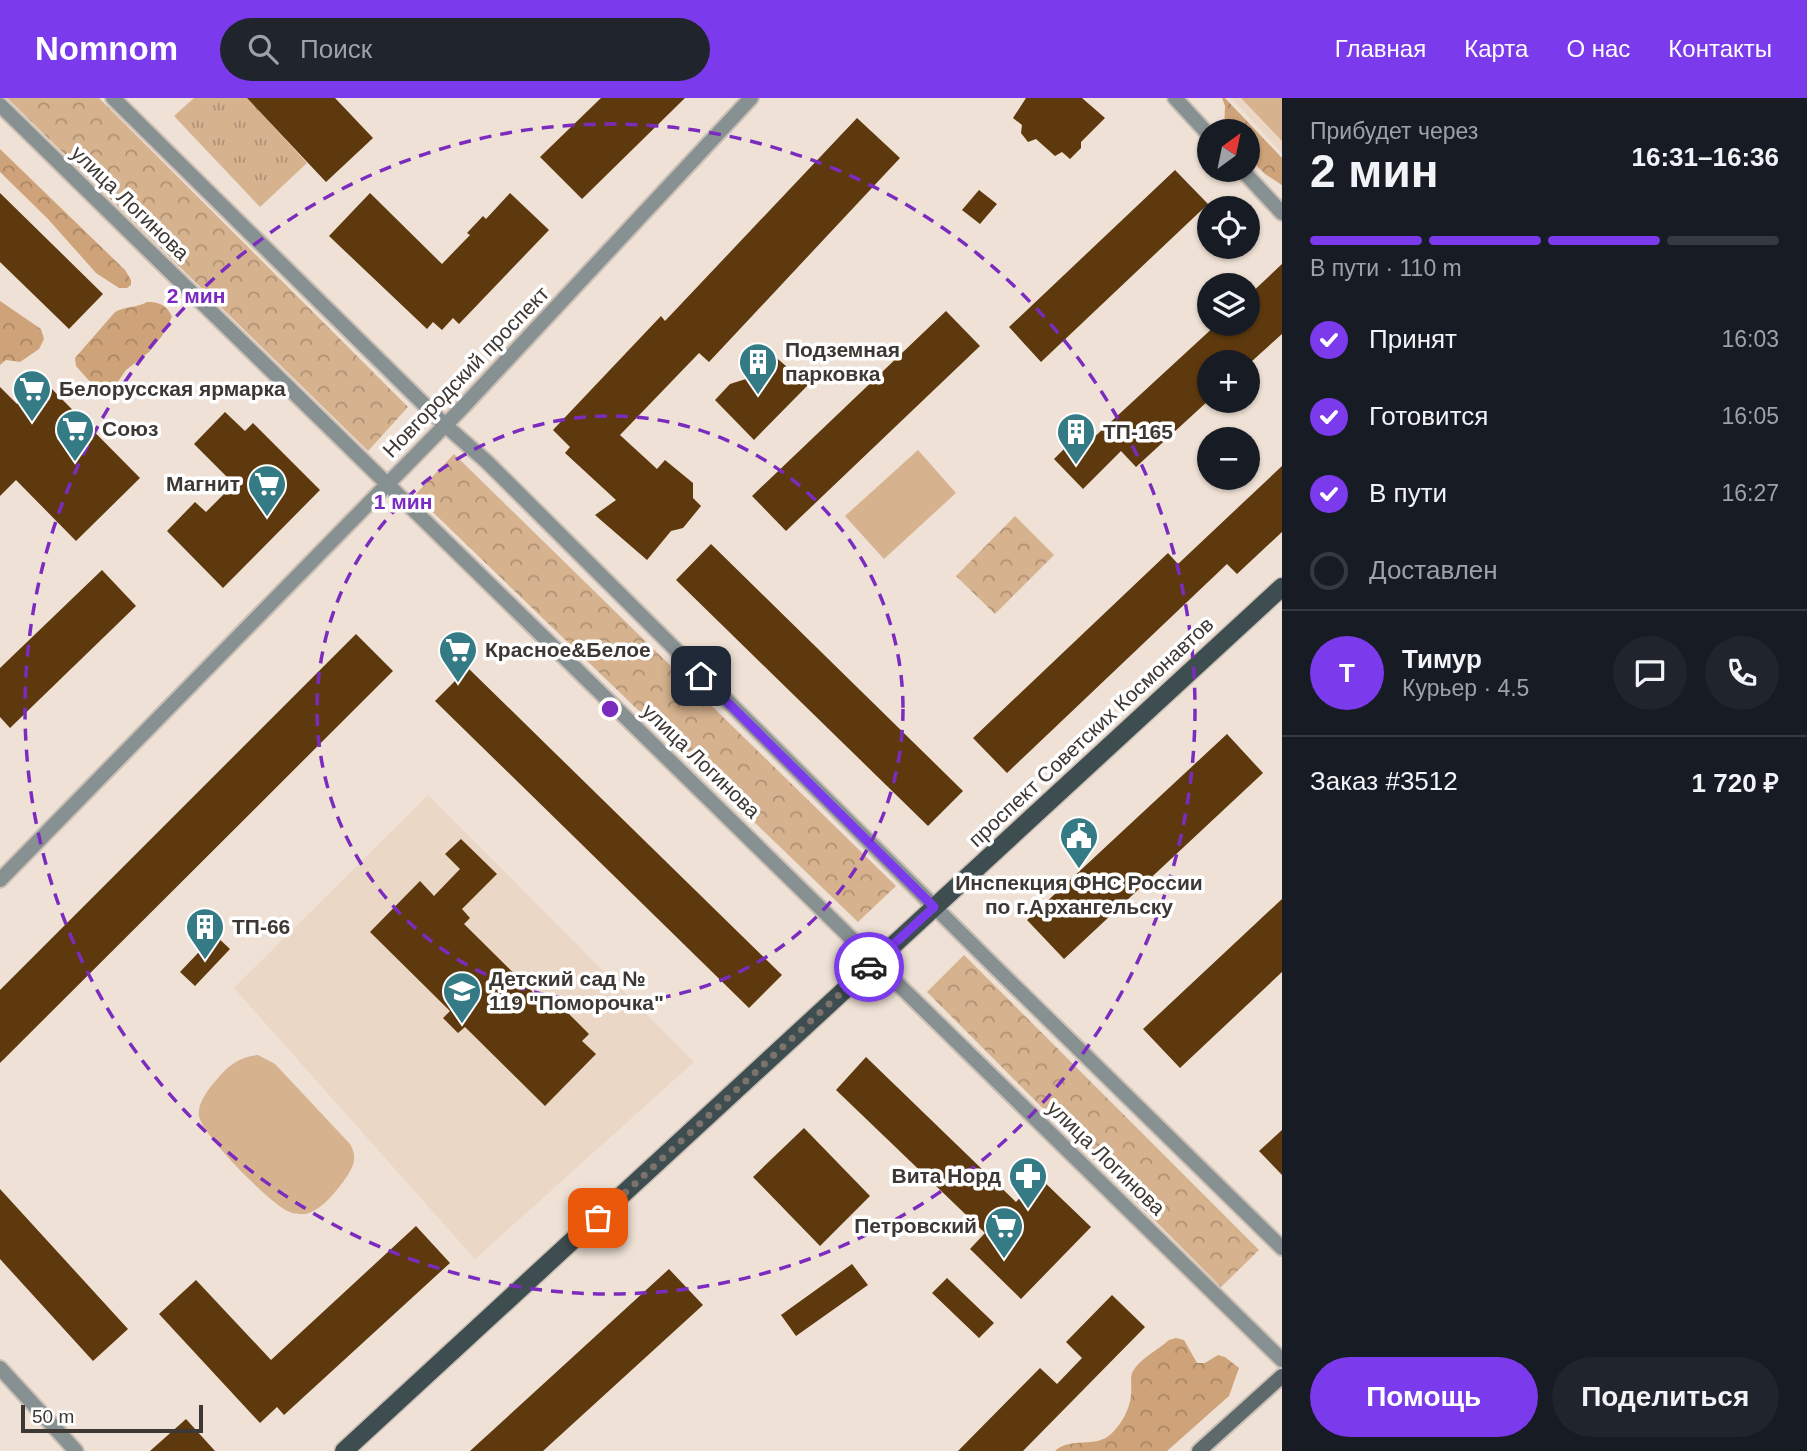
<!DOCTYPE html>
<html lang="ru">
<meta charset="utf-8">
<style>
body{margin:0;font-family:Helvetica,sans-serif;background:#20242c;color:#f1f3f6;height:100vh;display:flex;flex-direction:column;font-size:26px;white-space:nowrap}
*{box-sizing:border-box;margin:0}
p{font-size:23px;color:#9ea1a6}
.icon{flex:none;width:38px;height:38px;fill:none;stroke:currentColor;stroke-width:2;stroke-linecap:round;stroke-linejoin:round}
.map{position:relative;flex:1;overflow:hidden}
.sheet{display:flex;flex-direction:column;background:#171b24;width:525px}
.sheet>*{flex:none}
.needle{width:46px;rotate:33deg}
.fabs{position:absolute;left:1197px;top:21px;display:grid;gap:14px}
.fabs a{display:grid;place-items:center;width:63px;height:63px;border-radius:50%;background:#171b24;box-shadow:0 2px 5px #0004;font-size:35px}
.scale{position:absolute;left:21px;bottom:18px;width:182px;box-sizing:border-box;padding-left:7px;border:4px solid #3d3833;border-top:0;font-size:19px;line-height:24px;white-space:nowrap;color:#3d3833;-webkit-text-stroke:5px #fff;paint-order:stroke}
.pin{position:absolute;display:grid;place-items:center;width:60px;height:60px;color:#fff;margin:-30px;border-radius:14px;box-shadow:0 4px 10px #0006}
.courier{position:absolute;display:grid;place-items:center;width:70px;height:70px;margin:-35px;border:5px solid #7c3aed;border-radius:50%;background:#fff;color:#222;box-shadow:0 2px 9px #0007}
.headline em{font-style:normal;font-weight:800}
.headline div{display:flex;flex-direction:column-reverse}
.headline{display:flex;align-items:center;justify-content:space-between;height:119px;padding:0 28px}
h1{font-size:46px;font-weight:800;line-height:52px}
.bar{display:grid;grid-template-columns:repeat(4,1fr);gap:10px 7px;align-content:center;height:84px;padding:0 28px}
.bar i{height:9px;border-radius:5px;background:#363941}
.bar .active{background:#7c3aed}
.bar p{grid-column:span 4}
.line{display:flex;align-items:center;gap:18px;padding:0 28px;border-top:2px solid #363941}
.line div{flex:1}
.round{display:grid;place-items:center;flex:none;width:74px;height:74px;border-radius:37px;background:#20242c}
ol{padding:0 28px;list-style:none}
li{display:flex;align-items:center;gap:21px;height:77px}
li p{margin-inline-start:auto}
li .icon{padding:7px;border-radius:50%;background:#7c3aed;color:#fff;stroke-width:4}
li:last-child{color:#9ea1a6}
li i{width:38px;height:38px;border:4px solid #363941;border-radius:50%}
.action{display:flex;gap:14px;margin-top:auto;padding:14px 28px}
.action a{flex:1;height:80px;border-radius:42px;background:#7c3aed;color:#fff;font-size:28px;font-weight:800;line-height:80px;text-align:center}
.action a+a{background:#20242c;color:#f1f3f6}
header{display:flex;align-items:center;gap:42px;box-sizing:border-box;height:98px;padding:0 35px;background:#7c3aed;color:#fff}
header strong{font-size:33px}
nav{display:flex;gap:38px;margin-inline-start:auto;font-size:24px}
.search{width:490px;height:63px;background:#20242c;display:flex;align-items:center;gap:18px;box-sizing:border-box;padding:0 24px;border-radius:38px;color:#9ea1a6;font-size:26px}
main{display:flex;flex:1;min-height:0}
.map>svg:first-child{display:block}
.built{fill:#ebd7c5}
.grass{fill:url(#grass-tufts)}
.forest{fill:url(#forest-crowns)}
.park{fill:url(#park-crowns)}
.pitch{fill:#d6b28e}
.building{fill:#5e390d}
.lines{fill:none;stroke-linecap:round;stroke-linejoin:round}
.street-casing{stroke:#cbbfb5;stroke-width:18}
.secondary-casing{stroke:#cbbfb5;stroke-width:18}
.primary-casing{stroke:#cbbfb5;stroke-width:21}
.street{stroke:#889192;stroke-width:14}
.secondary{stroke:#5d696b;stroke-width:14}
.primary{stroke:#3e4d50;stroke-width:18}
.done{stroke:#7b736c;stroke-width:7;stroke-dasharray:0 12.6}
.route{stroke:#7c3aed;stroke-width:9}
.ring{fill:none;stroke:#7b2cbf;stroke-width:3.5;stroke-dasharray:12 9}
.labels{text-anchor:middle;stroke-width:7;stroke-linejoin:round;paint-order:stroke}
.street-label{font-size:21px;fill:#3d3833;stroke:#fff}
.poi-label{font-size:21px;font-weight:bold;fill:#3d3833;stroke:#fff;text-anchor:start}
.centre{fill:#7b2cbf;stroke:#fff;stroke-width:3.5}
.ring-label{font-size:21px;text-anchor:middle;font-weight:bold;fill:#7b2cbf;stroke:#fff;stroke-width:7;stroke-linejoin:round;paint-order:stroke}
</style>
<header>
<strong>Nomnom</strong>
<div class="search"><svg class="icon" aria-label="search" viewBox="0 0 24 24"><circle cx="10" cy="10" r="6"/><path d="M15 15l6 6"/></svg>Поиск</div>
<nav><a>Главная</a><a>Карта</a><a>О нас</a><a>Контакты</a></nav>
</header>
<main>
<div class="map">
<svg width="1282" height="1353" viewBox="0 0 1282 1353">
<defs>
<pattern id="grass-tufts" width="24" height="20" patternUnits="userSpaceOnUse" patternTransform="scale(1.75)"><rect width="24" height="20" fill="#d6b28e"/><path d="M3 7l-1-3M5 7V3M7 7l1-3M15 17l-1-3M17 17v-4M19 17l1-3" fill="none" stroke="#af9275"/></pattern>
<pattern id="forest-crowns" width="20" height="18" patternUnits="userSpaceOnUse" patternTransform="scale(1.75)"><rect width="20" height="18" fill="#cfa379"/><path d="M2 6a3 3 0 1 1 6 0M12 15a3 3 0 1 1 6 0" fill="none" stroke="#a98664"/></pattern>
<pattern id="park-crowns" width="20" height="18" patternUnits="userSpaceOnUse" patternTransform="scale(1.75)"><rect width="20" height="18" fill="#d6b28e"/><path d="M2 6a3 3 0 1 1 6 0M12 15a3 3 0 1 1 6 0" fill="none" stroke="#af9275"/></pattern>
</defs>
<rect width="100%" height="100%" fill="#efe1d5"/>
<path class="built" d="M 1231,0 L 1282,0 L 1282,55 Z
M 428,697 L 694,964 L 475,1161 L 234,890 Z"/>
<path class="grass" d="M 194,0 L 247,0 L 307,65 L 260,109 L 174,18 Z"/>
<path class="forest" d="M 1222,0 L 1225,0 L 1282,60 L 1282,87 L 1265,76 L 1248,59 L 1248,33 L 1224,33 L 1225,8 Z
M 0,51 L 125,172 L 131,182 L 131,187 L 127,190 L 119,190 L 96,175 L 48,121 L 0,74 Z
M 0,203 L 41,231 L 44,241 L 39,251 L 20,264 L 6,262 L 0,267 Z
M 147,204 C 159,203 168,208 172,219 L 162,238 L 149,254 L 126,272 L 117,285 L 101,296 L 76,268 L 75,260 L 115,214 C 126,208 136,210 147,204 Z
M 1176,1240 L 1184,1242 L 1197,1265 L 1205,1265 L 1218,1257 L 1225,1259 L 1239,1270 L 1229,1298 L 1167,1353 L 1055,1353 C 1071,1338 1095,1351 1111,1336 C 1121,1327 1130,1311 1131,1297 C 1132,1290 1130,1282 1132,1275 C 1139,1261 1158,1252 1169,1242 Z"/>
<path class="park" d="M 7,0 L 99,0 L 408,309 L 368,353 Z
M 454,356 L 896,788 L 858,824 L 415,397 Z
M 1015,418 L 1054,457 L 995,516 L 956,478 Z
M 964,857 L 1259,1152 L 1221,1189 L 927,894 Z"/>
<path class="pitch" d="M 1241,0 L 1282,0 L 1282,43 Z
M 918,352 L 956,395 L 884,461 L 845,418 Z
M 258,957 L 275,966 L 350,1046 C 359,1061 352,1071 343,1084 C 334,1096 321,1112 306,1116 C 303,1116 294,1116 290,1114 C 272,1108 201,1036 199,1018 C 197,1005 210,989 218,980 C 230,966 240,959 258,957 Z"/>
<path class="building" d="M 247,0 L 335,0 L 373,40 L 326,84 Z
M 601,0 L 685,0 L 582,101 L 540,59 Z
M 1026,0 L 1082,0 L 1105,20 L 1081,44 L 1081,50 L 1070,61 L 1062,54 L 1055,58 L 1036,41 L 1028,44 L 1021,35 L 1022,27 L 1013,20 Z
M 857,20 L 900,60 L 709,264 L 699,255 L 620,337 L 657,371 L 665,362 L 693,385 L 693,400 L 701,408 L 683,430 L 671,433 L 647,462 L 595,417 L 616,402 L 565,355 L 570,349 L 553,332 L 661,218 L 665,223 Z
M 1175,72 L 1208,106 L 1041,264 L 1009,229 Z
M 979,92 L 997,106 L 980,126 L 962,112 Z
M 0,95 L 103,196 L 69,231 L 0,164 Z
M 370,95 L 442,166 L 470,137 L 467,135 L 483,118 L 486,121 L 510,95 L 549,132 L 459,226 L 453,220 L 442,232 L 433,224 L 427,231 L 329,138 Z
M 1282,166 L 1282,236 L 1251,264 L 1209,264 L 1209,302 L 1136,369 L 1121,353 L 1083,391 L 1054,361 L 1070,345 L 1078,354 L 1217,226 L 1248,226 L 1248,198 Z
M 946,213 L 980,248 L 786,433 L 752,398 Z
M 772,256 L 808,287 L 754,342 L 715,302 L 730,286 L 749,280 Z
M 42,281 L 140,380 L 76,443 L 16,382 L 0,398 L 0,289 L 17,306 Z
M 225,314 L 245,333 L 253,325 L 320,392 L 223,490 L 167,433 L 195,404 L 206,414 L 234,386 L 194,346 Z
M 1282,368 L 1282,434 L 1237,476 L 1227,466 L 1007,675 L 973,640 L 1168,455 L 1178,466 Z
M 711,446 L 963,693 L 928,728 L 676,482 Z
M 102,472 L 136,508 L 10,630 L 0,619 L 0,570 Z
M 356,536 L 393,573 L 0,965 L 0,892 Z
M 468,570 L 782,877 L 749,910 L 435,603 Z
M 1227,636 L 1263,675 L 1064,861 L 1027,822 Z
M 461,741 L 497,776 L 462,811 L 470,820 L 464,826 L 555,916 L 562,909 L 589,936 L 582,943 L 596,956 L 545,1008 L 465,929 L 458,935 L 443,920 L 450,913 L 370,834 L 420,783 L 434,798 L 460,771 L 445,756 Z
M 1282,801 L 1282,874 L 1180,970 L 1143,931 Z
M 215,837 L 230,851 L 195,888 L 180,874 Z
M 866,959 L 1016,1104 L 1039,1079 L 1091,1129 L 1021,1201 L 970,1151 L 985,1135 L 836,992 Z
M 804,1030 L 870,1098 L 820,1148 L 753,1079 Z
M 1282,1032 L 1282,1077 L 1259,1053 Z
M 0,1091 L 128,1231 L 93,1263 L 0,1161 Z
M 416,1128 L 450,1165 L 284,1317 L 277,1309 L 260,1325 L 159,1216 L 196,1182 L 271,1262 Z
M 852,1166 L 868,1187 L 796,1238 L 781,1217 Z
M 669,1171 L 703,1207 L 543,1353 L 470,1353 Z
M 947,1180 L 994,1225 L 979,1240 L 932,1195 Z
M 1112,1197 L 1145,1229 L 1023,1353 L 958,1353 L 1040,1270 L 1057,1286 L 1082,1260 L 1066,1244 Z
M 186,1321 L 215,1353 L 150,1353 Z"/>
<g class="lines">
<defs>
<path id="street" d="M 113,0 L 445,327 L 487,364 L 991,865 L 1282,1150
M 1175,0 L 1209,37
M 0,7 L 1282,1262
M 1242,72 L 1282,115
M 0,782 L 463,309 L 751,0
M 0,1270 L 76,1353"/>
<path id="secondary" d="M 1199,1353 L 1282,1278"/>
<path id="primary" d="M 344,1353 L 1282,489"/>
</defs>
<use href="#street" class="street-casing"/>
<use href="#secondary" class="secondary-casing"/>
<use href="#primary" class="primary-casing"/>
<use href="#street" class="street"/>
<use href="#secondary" class="secondary"/>
<use href="#primary" class="primary"/>
</g>
<g class="lines">
<path class="done" d="M 598,1120 L 869,869"/>
<path class="route" d="M 701,578 L 934,809 L 869,869"/>
</g>
<g class="ring">
<circle cx="610" cy="611" r="293"/>
<circle cx="610" cy="611" r="585"/>
</g>
<defs>
<symbol id="building-pin" viewBox="-11 -11 22 30"><path d="M0 17L-7.5 6A9.5 9.5 0 1 1 7.5 6Z" fill="#347b85" stroke="#fff"/><path d="M-4-6H4V6H1V3H-1V6H-4ZM-2.5-4.3h1.7v1.8h-1.7ZM.8-4.3h1.7v1.8H.8ZM-2.5-1h1.7V.8h-1.7ZM.8-1h1.7V.8H.8Z" fill="#fff"/></symbol>
<symbol id="supermarket-pin" viewBox="-11 -11 22 30"><path d="M0 17L-7.5 6A9.5 9.5 0 1 1 7.5 6Z" fill="#347b85" stroke="#fff"/><path d="M-6-5.5h2.5l.6 2H6L4.5 2H-2.5L-4.4-4H-6ZM-1.5 3.2a1.3 1.3 0 1 0 .1 0ZM3 3.2a1.3 1.3 0 1 0 .1 0Z" fill="#fff"/></symbol>
<symbol id="civic-pin" viewBox="-11 -11 22 30"><path d="M0 17L-7.5 6A9.5 9.5 0 1 1 7.5 6Z" fill="#347b85" stroke="#fff"/><path d="M-.6-6.5H3V-4.5H.6V-3L4-1V1h2V6H-6V1h2V-1L-.6-3ZM-1.2 2.5V6h2.4V2.5Z" fill="#fff"/></symbol>
<symbol id="school-pin" viewBox="-11 -11 22 30"><path d="M0 17L-7.5 6A9.5 9.5 0 1 1 7.5 6Z" fill="#347b85" stroke="#fff"/><path d="M0-5L7-2L0 1L-7-2ZM-4 1L0 2.5L4 1V4Q0 6-4 4Z" fill="#fff"/></symbol>
<symbol id="pharmacy-pin" viewBox="-11 -11 22 30"><path d="M0 17L-7.5 6A9.5 9.5 0 1 1 7.5 6Z" fill="#347b85" stroke="#fff"/><path d="M-2-6h4v4h4v4h-4v4h-4v-4h-4v-4h4Z" fill="#fff"/></symbol>
</defs>
<g fill-rule="evenodd">
<use href="#building-pin" x="736" y="242" width="44" height="60"/>
<use href="#supermarket-pin" x="10" y="269" width="44" height="60"/>
<use href="#supermarket-pin" x="53" y="309" width="44" height="60"/>
<use href="#building-pin" x="1054" y="312" width="44" height="60"/>
<use href="#supermarket-pin" x="245" y="364" width="44" height="60"/>
<use href="#supermarket-pin" x="436" y="530" width="44" height="60"/>
<use href="#civic-pin" x="1057" y="716" width="44" height="60"/>
<use href="#building-pin" x="183" y="807" width="44" height="60"/>
<use href="#school-pin" x="440" y="871" width="44" height="60"/>
<use href="#pharmacy-pin" x="1006" y="1056" width="44" height="60"/>
<use href="#supermarket-pin" x="982" y="1106" width="44" height="60"/>
</g>
<g class="labels">
<g class="street-label">
<text transform="translate(130 105) rotate(44)" y="7">улица Логинова</text>
<text transform="translate(466 274) rotate(-46)" y="7">Новгородский проспект</text>
<text transform="translate(1091 634) rotate(-43)" y="7">проспект Советских Космонавтов</text>
<text transform="translate(701 663) rotate(44)" y="7">улица Логинова</text>
<text transform="translate(1106 1060) rotate(44)" y="7">улица Логинова</text>
</g>
<g class="poi-label">
<text x="785" y="259">Подземная<tspan x="785" dy="24">парковка</tspan></text>
<text x="59" y="298">Белорусская ярмарка</text>
<text x="102" y="338">Союз</text>
<text x="1103" y="341">ТП-165</text>
<text x="240" y="393" text-anchor="end">Магнит</text>
<text x="485" y="559">Красное&amp;Белое</text>
<text x="1079" y="792" text-anchor="middle">Инспекция ФНС России<tspan x="1079" dy="24">по г.Архангельску</tspan></text>
<text x="232" y="836">ТП-66</text>
<text x="489" y="888">Детский сад №<tspan x="489" dy="24">119 "Поморочка"</tspan></text>
<text x="1001" y="1085" text-anchor="end">Вита Норд</text>
<text x="977" y="1135" text-anchor="end">Петровский</text>
</g>
</g>
<circle cx="610" cy="611" r="10" class="centre"/>
<g class="ring-label">
<text x="196" y="205">2 мин</text>
<text x="403" y="411">1 мин</text>
</g>
</svg>
<div class="fabs">
<a><svg class="needle" viewBox="-14 -14 28 28"><path d="M0-13l5 13h-10z" fill="#e53935"/><path d="M0 13l5-13h-10z" fill="#9ea1a6"/></svg></a>
<a><svg class="icon" aria-label="locate" viewBox="0 0 24 24"><circle cx="12" cy="12" r="6"/><path d="M12 2v4M12 18v4M2 12h4M18 12h4"/></svg></a>
<a><svg class="icon" aria-label="layers" viewBox="0 0 24 24"><path d="M12 4l9 5-9 5-9-5zM3 14l9 5 9-5"/></svg></a>
<a>+</a>
<a>−</a>
</div>
<div class="scale">50 m</div>
<div class="pin" style="left:598px;top:1120px;background:#ea580c"><svg class="icon" aria-label="bag" viewBox="0 0 24 24"><path d="M5 8h14l-1 12H6zM9 8a3 3 0 0 1 6 0"/></svg></div>
<div class="pin" style="left:701px;top:578px;background:#1f2937"><svg class="icon" aria-label="home" viewBox="0 0 24 24"><path d="M3 11l9-7 9 7M6 9v11h12V9"/></svg></div>
<div class="courier" style="left:869px;top:869px"><svg class="icon" aria-label="car" viewBox="0 0 24 24"><path d="M5 17H2v-5l4-1 3-4h7l3 4 3 1v5h-3M9 17h6M6 11h13"/><circle cx="7" cy="17" r="2"/><circle cx="17" cy="17" r="2"/></svg></div>
</div>
<section class="sheet">
<div class="headline"><div><h1>2 мин</h1><p>Прибудет через</p></div><em>16:31–16:36</em></div>
<div class="bar"><i class="active"></i><i class="active"></i><i class="active"></i><i></i><p>В пути · 110 m</p></div>
<ol>
<li><svg class="icon" aria-label="check" viewBox="0 0 24 24"><path d="M5 12l5 5 9-10"/></svg>Принят<p>16:03</p></li>
<li><svg class="icon" aria-label="check" viewBox="0 0 24 24"><path d="M5 12l5 5 9-10"/></svg>Готовится<p>16:05</p></li>
<li><svg class="icon" aria-label="check" viewBox="0 0 24 24"><path d="M5 12l5 5 9-10"/></svg>В пути<p>16:27</p></li>
<li><i></i>Доставлен</li>
</ol>
<div class="line" style="height:126px"><b class="round" style="background:#7c3aed;color:#fff">Т</b><div><b>Тимур</b><p>Курьер · 4.5</p></div><a class="round"><svg class="icon" aria-label="chat" viewBox="0 0 24 24"><path d="M4 5h16v11H9l-5 4z"/></svg></a><a class="round"><svg class="icon" aria-label="phone" viewBox="0 0 24 24"><path d="M5 4h4l2 5-3 2q2 4 5 5l2-3 5 2v4C11 20 4 13 5 4z"/></svg></a></div>
<div class="line" style="height:91px"><div>Заказ #3512</div><b>1 720 ₽</b></div>
<div class="action"><a>Помощь</a><a>Поделиться</a></div>
</section>
</main>
